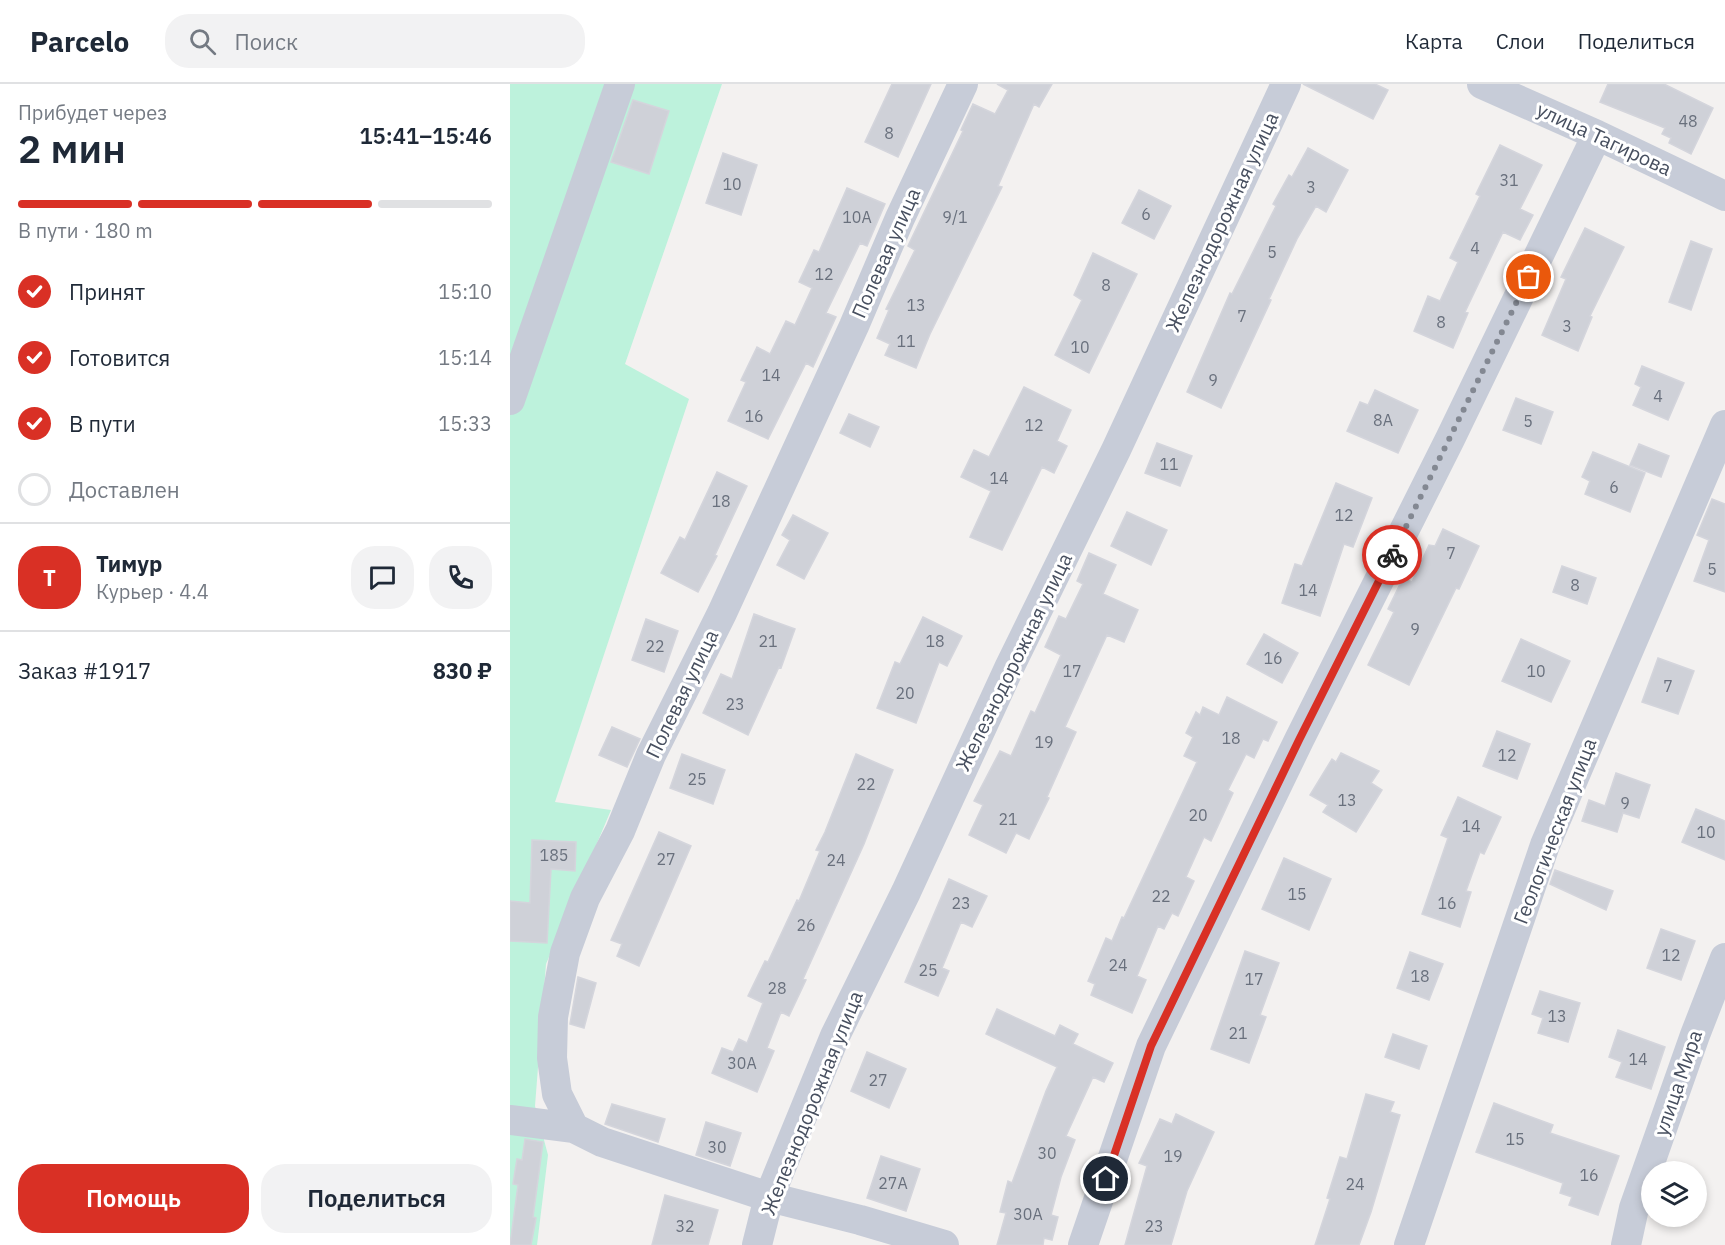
<!DOCTYPE html>
<html lang="ru">
<meta charset="utf-8">
<style>
body{margin:0;font-family:"IBM Plex Sans",sans-serif;background:#f2f2f3;color:#1f2937;height:100vh;display:flex;flex-direction:column;font-size:22px;white-space:nowrap}
*{box-sizing:border-box;margin:0}
p{font-size:20px;color:#747a83}
.icon{flex:none;width:33px;height:33px;fill:none;stroke:currentColor;stroke-width:2;stroke-linecap:round;stroke-linejoin:round}
.map{position:relative;flex:1;overflow:hidden}
.sheet{display:flex;flex-direction:column;background:#fff;width:510px}
.sheet>*{flex:none}
.buttons{position:absolute;left:1131px;top:1077px;display:grid;gap:12px}
.buttons a{display:grid;place-items:center;width:66px;height:66px;border-radius:50%;background:#fff;box-shadow:0 3px 9px #0003;font-size:30px}
.pin{position:absolute;display:grid;place-items:center;width:51px;height:51px;color:#fff;margin:-26px;border:3px solid #fff;border-radius:50%;box-shadow:0 2px 6px #0007}
.courier{position:absolute;display:grid;place-items:center;width:60px;height:60px;margin:-30px;border:4px solid #d93025;border-radius:50%;background:#fff;color:#222;box-shadow:0 2px 8px #0007}
.head em{font-style:normal;font-weight:600}
.head div{display:flex;flex-direction:column-reverse}
.head{display:flex;align-items:center;justify-content:space-between;height:102px;padding:0 18px}
h1{font-size:39px;font-weight:600;line-height:45px}
.bar{display:grid;grid-template-columns:repeat(4,1fr);gap:9px 6px;align-content:center;height:72px;padding:0 18px}
.bar i{height:8px;border-radius:4px;background:#e0e1e3}
.bar .on{background:#d93025}
.bar p{grid-column:span 4}
.line{display:flex;align-items:center;gap:15px;padding:0 18px;border-top:2px solid #e0e1e3}
.line div{flex:1}
.round{display:grid;place-items:center;flex:none;width:63px;height:63px;border-radius:24px;background:#f2f2f3}
ol{padding:0 18px;list-style:none}
li{display:flex;align-items:center;gap:18px;height:66px}
li p{margin-inline-start:auto}
li .icon{padding:6px;border-radius:50%;background:#d93025;color:#fff;stroke-width:4}
li:last-child{color:#747a83}
li i{width:33px;height:33px;border:3px solid #e0e1e3;border-radius:50%}
.cta{display:flex;gap:12px;margin-top:auto;padding:12px 18px}
.cta a{flex:1;height:69px;border-radius:24px;background:#d93025;color:#fff;font-size:24px;font-weight:600;line-height:69px;text-align:center}
.cta a+a{background:#f2f2f3;color:#1f2937}
header{display:flex;align-items:center;gap:36px;box-sizing:border-box;height:84px;padding:0 30px;background:#fff;border-bottom:2px solid #e0e1e3}
header strong{font-size:28px}
nav{display:flex;gap:33px;margin-inline-start:auto;font-size:21px}
.search{width:420px;height:54px;background:#f2f2f3;display:flex;align-items:center;gap:15px;box-sizing:border-box;padding:0 21px;border-radius:24px;color:#747a83;font-size:22px}
main{display:flex;flex:1;min-height:0}
.map>svg:first-child{display:block}
.green{fill:#bdf2dc}
.building{fill:#cfd1d8;stroke:#d4d5dc;stroke-width:1.5}
.lines{fill:none;stroke-linecap:round;stroke-linejoin:round}
.street{stroke:#c7ccd8;stroke-width:30}
.done{stroke:#838892;stroke-width:6;stroke-dasharray:0 10.8}
.route{stroke:#d93025;stroke-width:8}
.labels{text-anchor:middle;stroke-width:6;stroke-linejoin:round;paint-order:stroke}
.number-label{font-size:16px;fill:#69707d}
.street-label{font-size:20px;fill:#474f5f;stroke:#fff}
</style>
<header>
<strong>Parcelo</strong>
<div class="search"><svg class="icon" aria-label="search" viewBox="0 0 24 24"><circle cx="10" cy="10" r="6"/><path d="M15 15l6 6"/></svg>Поиск</div>
<nav><a>Карта</a><a>Слои</a><a>Поделиться</a></nav>
</header>
<main>
<section class="sheet">
<div class="head"><div><h1>2 мин</h1><p>Прибудет через</p></div><em>15:41–15:46</em></div>
<div class="bar"><i class="on"></i><i class="on"></i><i class="on"></i><i></i><p>В пути · 180 m</p></div>
<ol>
<li><svg class="icon" aria-label="check" viewBox="0 0 24 24"><path d="M5 12l5 5 9-10"/></svg>Принят<p>15:10</p></li>
<li><svg class="icon" aria-label="check" viewBox="0 0 24 24"><path d="M5 12l5 5 9-10"/></svg>Готовится<p>15:14</p></li>
<li><svg class="icon" aria-label="check" viewBox="0 0 24 24"><path d="M5 12l5 5 9-10"/></svg>В пути<p>15:33</p></li>
<li><i></i>Доставлен</li>
</ol>
<div class="line" style="height:108px"><b class="round" style="background:#d93025;color:#fff">Т</b><div><b>Тимур</b><p>Курьер · 4.4</p></div><a class="round"><svg class="icon" aria-label="chat" viewBox="0 0 24 24"><path d="M4 5h16v11H9l-5 4z"/></svg></a><a class="round"><svg class="icon" aria-label="phone" viewBox="0 0 24 24"><path d="M5 4h4l2 5-3 2q2 4 5 5l2-3 5 2v4C11 20 4 13 5 4z"/></svg></a></div>
<div class="line" style="height:78px"><div>Заказ #1917</div><b>830 ₽</b></div>
<div class="cta"><a>Помощь</a><a>Поделиться</a></div>
</section>
<div class="map">
<svg width="1215" height="1161" viewBox="0 0 1215 1161">
<rect width="100%" height="100%" fill="#f3f1f0"/>
<path class="green" d="M 0,0 L 212,0 L 115,280 L 179,315 L 45,718 L 101,726 L 36,880 L 25,1022 L 38,1071 L 27,1161 L 0,1161 Z"/>
<path class="building" d="M 382,0 L 421,0 L 388,73 L 355,58 Z
M 487,0 L 542,0 L 529,23 L 524,20 L 488,102 L 492,103 L 420,250 L 406,284 L 375,271 L 380,260 L 367,254 L 379,226 L 376,225 L 405,166 L 398,162 L 453,47 L 451,46 L 463,20 L 485,30 L 498,6 Z
M 793,0 L 865,0 L 878,6 L 863,35 Z
M 1098,0 L 1154,0 L 1203,24 L 1181,70 L 1159,59 L 1161,54 L 1152,50 L 1155,44 L 1090,18 Z
M 123,16 L 159,27 L 139,90 L 101,78 Z
M 990,61 L 1032,81 L 1010,125 L 1023,131 L 1010,156 L 993,148 L 955,228 L 958,229 L 943,264 L 904,247 L 918,212 L 930,217 L 948,178 L 940,174 L 970,112 L 966,110 Z
M 798,64 L 838,86 L 816,128 L 806,122 L 787,155 L 759,215 L 761,216 L 711,324 L 677,308 L 720,209 L 722,210 L 766,122 L 763,120 L 779,91 L 782,93 Z
M 213,69 L 247,81 L 231,131 L 196,119 Z
M 337,104 L 375,120 L 357,162 L 350,159 L 316,229 L 326,233 L 303,283 L 296,279 L 258,355 L 218,337 L 236,298 L 231,296 L 247,263 L 260,270 L 276,237 L 285,241 L 302,204 L 289,198 L 304,166 L 309,168 Z
M 629,106 L 661,122 L 644,155 L 612,139 Z
M 1075,144 L 1114,163 L 1080,232 L 1082,233 L 1068,267 L 1032,251 L 1056,195 L 1051,193 Z
M 1181,157 L 1202,165 L 1181,226 L 1159,218 Z
M 583,169 L 627,190 L 579,289 L 545,271 L 572,216 L 564,211 Z
M 1132,282 L 1174,299 L 1158,336 L 1123,321 L 1131,303 L 1125,300 Z
M 514,303 L 561,326 L 547,357 L 557,362 L 544,389 L 532,383 L 492,466 L 460,453 L 481,407 L 451,393 L 464,366 L 479,373 Z
M 865,306 L 908,326 L 888,369 L 837,347 L 850,318 L 858,321 Z
M 1006,314 L 1043,328 L 1031,360 L 993,346 Z
M 339,330 L 369,343 L 360,363 L 330,349 Z
M 647,359 L 682,372 L 670,402 L 635,389 Z
M 1129,360 L 1159,372 L 1151,393 L 1120,381 Z
M 1083,368 L 1135,389 L 1120,428 L 1075,410 L 1080,397 L 1072,393 Z
M 207,388 L 237,402 L 205,471 L 207,472 L 188,508 L 151,489 L 170,453 L 175,456 Z
M 826,399 L 862,414 L 843,463 L 834,460 L 810,532 L 772,519 L 785,480 L 792,482 Z
M 1202,415 L 1215,420 L 1215,508 L 1184,497 L 1199,456 L 1187,451 Z
M 617,428 L 657,446 L 641,481 L 601,462 Z
M 283,431 L 318,449 L 294,495 L 267,481 L 280,456 L 272,451 Z
M 933,445 L 969,462 L 949,505 L 946,504 L 899,601 L 858,581 L 884,528 L 878,525 L 893,494 L 902,498 L 919,461 L 925,462 Z
M 579,469 L 606,481 L 593,510 L 628,526 L 614,558 L 597,551 L 555,643 L 566,648 L 537,713 L 539,714 L 519,755 L 506,749 L 496,769 L 459,751 L 473,721 L 464,717 L 490,667 L 501,672 L 521,627 L 525,629 L 551,571 L 535,563 L 549,532 L 556,535 L 573,500 L 567,497 Z
M 1052,482 L 1086,494 L 1077,520 L 1043,508 Z
M 244,530 L 285,545 L 271,584 L 269,583 L 238,651 L 193,629 L 211,590 L 222,595 Z
M 413,533 L 452,552 L 437,582 L 429,578 L 406,639 L 367,624 L 385,578 L 390,580 Z
M 136,535 L 168,547 L 154,588 L 122,576 Z
M 754,550 L 788,569 L 772,599 L 737,580 Z
M 1011,555 L 1060,577 L 1041,618 L 992,597 Z
M 1148,574 L 1184,587 L 1168,630 L 1132,618 Z
M 717,613 L 767,638 L 758,657 L 753,655 L 744,674 L 736,670 L 718,706 L 723,709 L 701,757 L 694,753 L 676,793 L 684,797 L 668,832 L 662,829 L 654,845 L 648,842 L 627,892 L 636,896 L 622,929 L 581,911 L 585,900 L 578,897 L 596,854 L 602,857 L 612,833 L 614,834 L 687,678 L 674,672 L 683,653 L 676,649 L 686,628 L 690,631 L 693,623 L 709,631 Z
M 102,643 L 130,655 L 117,683 L 89,671 Z
M 987,647 L 1020,660 L 1007,695 L 973,682 Z
M 831,669 L 869,687 L 861,699 L 872,706 L 846,748 L 813,728 L 818,721 L 800,711 L 822,675 L 826,678 Z
M 172,670 L 215,686 L 203,720 L 160,704 Z
M 346,670 L 383,686 L 354,760 L 293,895 L 296,896 L 279,932 L 271,928 L 257,964 L 264,967 L 247,1008 L 202,989 L 212,964 L 223,968 L 229,955 L 237,959 L 253,919 L 238,912 L 255,877 L 258,878 L 287,816 L 289,817 L 310,767 L 306,766 L 315,748 Z
M 1106,689 L 1140,701 L 1129,734 L 1113,729 L 1107,748 L 1072,737 L 1079,716 L 1095,722 Z
M 948,713 L 991,733 L 974,770 L 970,768 L 956,807 L 961,808 L 950,843 L 912,830 L 938,754 L 931,751 Z
M 1186,725 L 1215,737 L 1215,776 L 1172,758 Z
M 149,748 L 181,762 L 129,882 L 107,872 L 112,860 L 101,856 Z
M 22,756 L 66,758 L 65,787 L 41,785 L 37,859 L 0,857 L 0,817 L 20,819 Z
M 774,774 L 821,795 L 799,846 L 752,825 Z
M 1045,786 L 1103,807 L 1096,826 L 1040,800 Z
M 439,795 L 477,812 L 462,843 L 451,838 L 432,884 L 439,887 L 428,912 L 395,898 Z
M 1151,845 L 1185,857 L 1171,896 L 1137,884 Z
M 735,867 L 769,879 L 750,931 L 756,933 L 739,979 L 701,965 Z
M 900,868 L 933,880 L 919,916 L 887,904 Z
M 68,893 L 86,899 L 74,944 L 60,940 Z
M 1030,907 L 1070,919 L 1058,958 L 1028,949 L 1033,934 L 1022,930 Z
M 487,925 L 545,952 L 550,941 L 568,950 L 563,960 L 603,979 L 594,998 L 583,993 L 556,1052 L 565,1056 L 551,1093 L 541,1131 L 548,1133 L 542,1156 L 534,1154 L 533,1161 L 487,1161 L 496,1129 L 490,1128 L 498,1097 L 502,1099 L 536,1007 L 547,983 L 476,950 Z
M 1108,946 L 1155,963 L 1141,1005 L 1106,993 L 1112,978 L 1099,973 Z
M 883,950 L 917,962 L 909,985 L 875,973 Z
M 357,968 L 396,985 L 379,1024 L 341,1007 Z
M 856,1010 L 884,1018 L 880,1028 L 890,1031 L 861,1128 L 849,1161 L 805,1161 L 820,1115 L 817,1114 L 830,1073 L 837,1075 Z
M 984,1019 L 1043,1041 L 1040,1049 L 1109,1072 L 1088,1131 L 1059,1121 L 1062,1113 L 1050,1109 L 1053,1099 L 966,1068 Z
M 102,1020 L 155,1035 L 148,1058 L 95,1040 Z
M 666,1030 L 704,1048 L 677,1107 L 661,1161 L 615,1161 L 637,1082 L 629,1079 L 650,1035 L 662,1040 Z
M 196,1038 L 231,1049 L 220,1082 L 186,1071 Z
M 15,1055 L 33,1058 L 23,1133 L 26,1134 L 21,1161 L 0,1161 L 8,1101 L 3,1100 L 7,1075 L 12,1076 Z
M 371,1072 L 410,1085 L 396,1127 L 357,1114 Z
M 155,1111 L 208,1126 L 198,1161 L 142,1161 Z"/>
<g class="lines">
<path class="street" d="M 972,0 L 1087,51 L 1215,112
M 0,316 L 110,0
M 0,1036 L 64,1044
M 247,1161 L 259,1113 L 325,952 L 396,808 L 500,582 L 606,366 L 776,0
M 434,1161 L 350,1136 L 259,1113 L 92,1058 L 64,1044 L 47,1010 L 42,974 L 43,933 L 55,869 L 75,814 L 110,747 L 141,671 L 212,529 L 344,242 L 390,134 L 453,0
M 573,1161 L 641,962 L 789,656 L 940,355 L 1087,51
M 899,1161 L 1035,761 L 1215,341
M 1116,1161 L 1124,1124 L 1185,951 L 1215,874"/>
</g>
<g class="lines">
<path class="done" d="M 882,471 L 1019,193"/>
<path class="route" d="M 596,1095 L 641,962 L 789,656 L 882,471"/>
</g>
<g class="labels">
<g class="number-label">
<text x="1178" y="43">48</text>
<text x="379" y="55">8</text>
<text x="999" y="102">31</text>
<text x="222" y="106">10</text>
<text x="801" y="109">3</text>
<text x="636" y="136">6</text>
<text x="347" y="139">10А</text>
<text x="445" y="139">9/1</text>
<text x="965" y="170">4</text>
<text x="762" y="174">5</text>
<text x="314" y="196">12</text>
<text x="596" y="207">8</text>
<text x="406" y="227">13</text>
<text x="732" y="238">7</text>
<text x="931" y="244">8</text>
<text x="1057" y="248">3</text>
<text x="396" y="263">11</text>
<text x="570" y="269">10</text>
<text x="261" y="297">14</text>
<text x="703" y="302">9</text>
<text x="1148" y="318">4</text>
<text x="244" y="338">16</text>
<text x="873" y="342">8А</text>
<text x="1018" y="343">5</text>
<text x="524" y="347">12</text>
<text x="659" y="386">11</text>
<text x="489" y="400">14</text>
<text x="1104" y="409">6</text>
<text x="211" y="423">18</text>
<text x="834" y="437">12</text>
<text x="941" y="475">7</text>
<text x="1202" y="491">5</text>
<text x="1065" y="507">8</text>
<text x="798" y="512">14</text>
<text x="905" y="551">9</text>
<text x="258" y="563">21</text>
<text x="425" y="563">18</text>
<text x="145" y="568">22</text>
<text x="763" y="580">16</text>
<text x="562" y="593">17</text>
<text x="1026" y="593">10</text>
<text x="1158" y="608">7</text>
<text x="395" y="615">20</text>
<text x="225" y="626">23</text>
<text x="721" y="660">18</text>
<text x="534" y="664">19</text>
<text x="997" y="677">12</text>
<text x="187" y="701">25</text>
<text x="356" y="706">22</text>
<text x="837" y="722">13</text>
<text x="1115" y="725">9</text>
<text x="688" y="737">20</text>
<text x="498" y="741">21</text>
<text x="961" y="748">14</text>
<text x="1196" y="754">10</text>
<text x="44" y="777">185</text>
<text x="156" y="781">27</text>
<text x="326" y="782">24</text>
<text x="787" y="816">15</text>
<text x="651" y="818">22</text>
<text x="451" y="825">23</text>
<text x="937" y="825">16</text>
<text x="296" y="847">26</text>
<text x="1161" y="877">12</text>
<text x="608" y="887">24</text>
<text x="418" y="892">25</text>
<text x="910" y="898">18</text>
<text x="744" y="901">17</text>
<text x="267" y="910">28</text>
<text x="1047" y="938">13</text>
<text x="728" y="955">21</text>
<text x="1128" y="981">14</text>
<text x="232" y="985">30А</text>
<text x="368" y="1002">27</text>
<text x="1005" y="1061">15</text>
<text x="207" y="1069">30</text>
<text x="537" y="1075">30</text>
<text x="663" y="1078">19</text>
<text x="1079" y="1097">16</text>
<text x="383" y="1105">27А</text>
<text x="845" y="1106">24</text>
<text x="518" y="1136">30А</text>
<text x="175" y="1148">32</text>
<text x="644" y="1148">23</text>
</g>
<g class="street-label">
<text transform="translate(1094 55) rotate(25)" y="7">улица Тагирова</text>
<text transform="translate(712 138) rotate(-65)" y="7">Железнодорожная улица</text>
<text transform="translate(376 169) rotate(-66)" y="7">Полевая улица</text>
<text transform="translate(504 578) rotate(-64)" y="7">Железнодорожная улица</text>
<text transform="translate(172 610) rotate(-64)" y="7">Полевая улица</text>
<text transform="translate(1045 747) rotate(-69)" y="7">Геологическая улица</text>
<text transform="translate(1168 999) rotate(-71)" y="7">улица Мира</text>
<text transform="translate(302 1019) rotate(-68)" y="7">Железнодорожная улица</text>
</g>
</g>
</svg>
<div class="buttons">
<a><svg class="icon" aria-label="layers" viewBox="0 0 24 24"><path d="M12 4l9 5-9 5-9-5zM3 14l9 5 9-5"/></svg></a>
</div>
<div class="pin" style="left:1019px;top:193px;background:#ea580c"><svg class="icon" aria-label="bag" viewBox="0 0 24 24"><path d="M5 8h14l-1 12H6zM9 8a3 3 0 0 1 6 0"/></svg></div>
<div class="pin" style="left:596px;top:1095px;background:#1f2937"><svg class="icon" aria-label="home" viewBox="0 0 24 24"><path d="M3 11l9-7 9 7M6 9v11h12V9"/></svg></div>
<div class="courier" style="left:882px;top:471px"><svg class="icon" aria-label="bike" viewBox="0 0 24 24"><circle cx="6" cy="16" r="4"/><circle cx="18" cy="16" r="4"/><path d="M6 16l4-8h5l3 8M10 8l3 8H6M13 5h3"/></svg></div>
</div>
</main>
